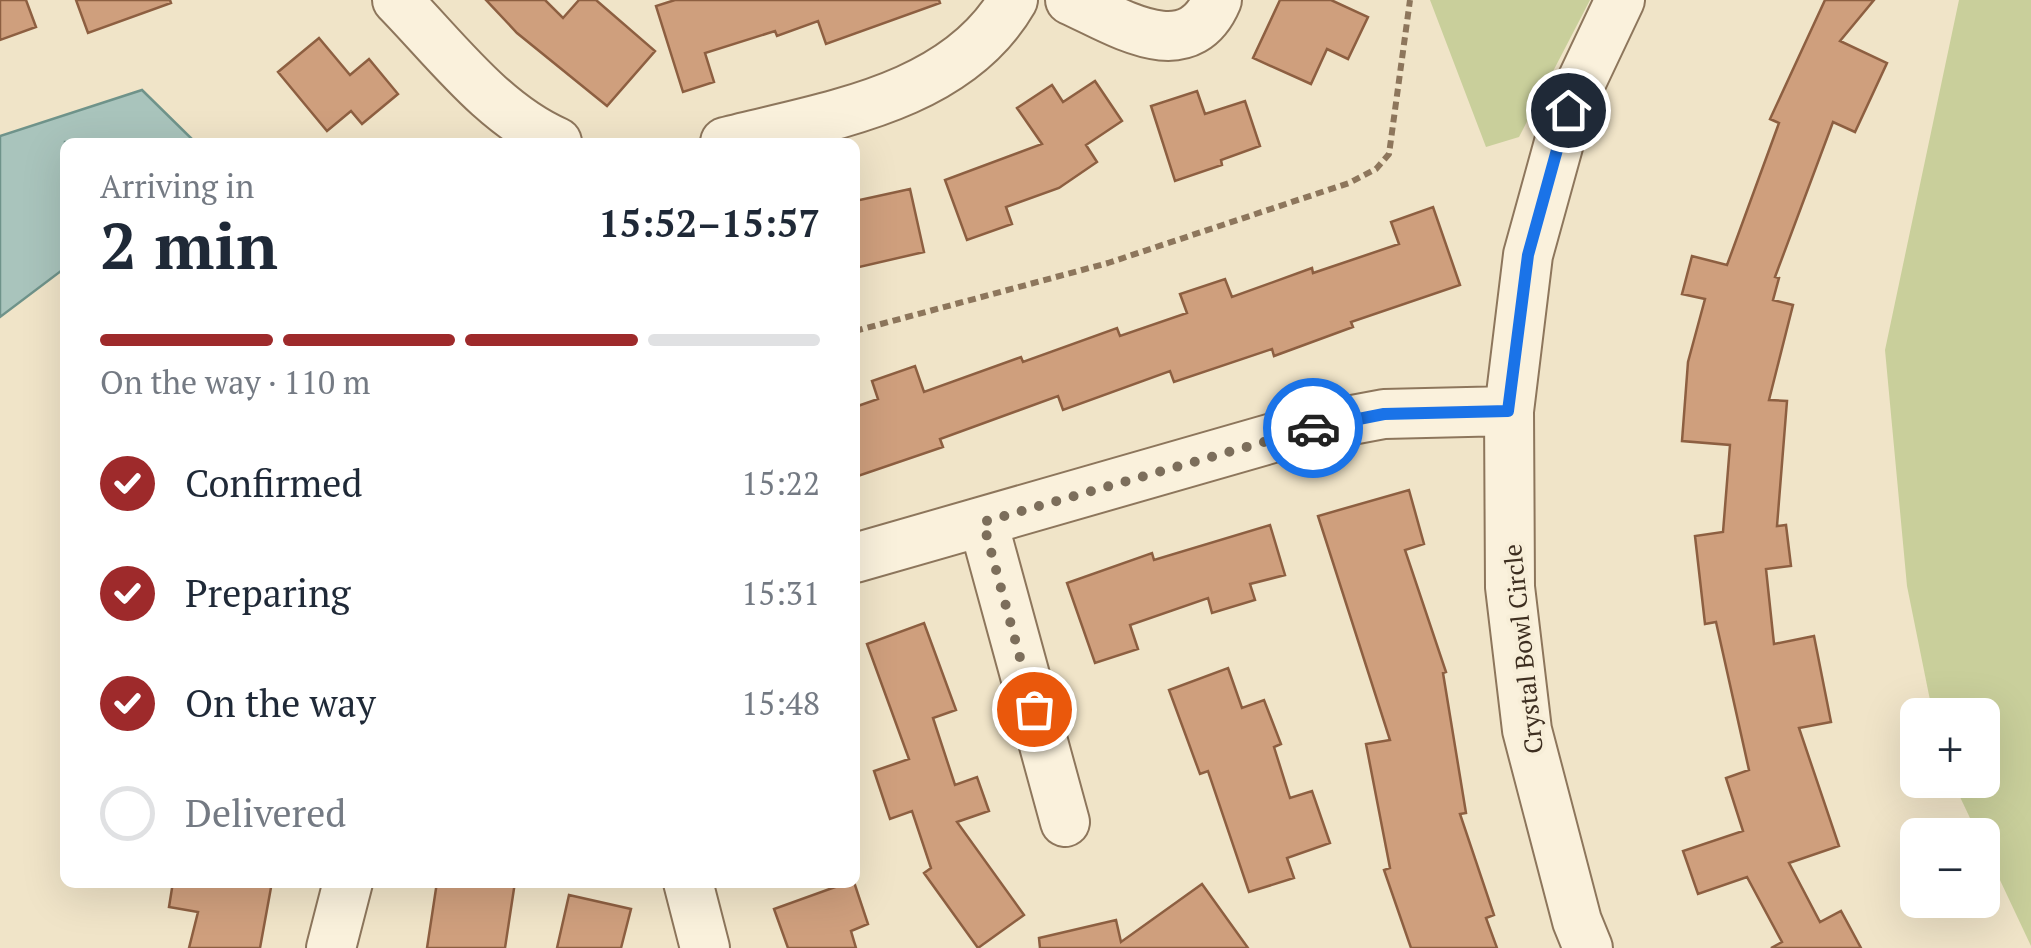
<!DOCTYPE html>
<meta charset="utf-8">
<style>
body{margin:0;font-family:"PT Serif",serif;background:#f6f6f7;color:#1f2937;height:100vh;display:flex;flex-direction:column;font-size:38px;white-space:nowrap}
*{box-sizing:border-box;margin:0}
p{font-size:32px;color:#747a83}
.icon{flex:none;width:55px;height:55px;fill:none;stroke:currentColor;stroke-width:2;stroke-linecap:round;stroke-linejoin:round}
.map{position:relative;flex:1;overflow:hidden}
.side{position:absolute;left:60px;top:138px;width:800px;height:750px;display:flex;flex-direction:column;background:#fff;border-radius:15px;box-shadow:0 10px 40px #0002}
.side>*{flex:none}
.controls{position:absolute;left:1900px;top:698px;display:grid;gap:20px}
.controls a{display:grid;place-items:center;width:100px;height:100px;border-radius:15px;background:#fff;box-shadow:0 10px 40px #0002;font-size:50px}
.pin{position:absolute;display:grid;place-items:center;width:85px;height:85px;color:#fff;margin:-42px;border:5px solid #fff;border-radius:50%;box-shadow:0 2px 10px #0007}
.courier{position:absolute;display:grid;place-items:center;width:100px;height:100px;margin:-50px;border:8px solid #1a73e8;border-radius:50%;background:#fff;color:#222;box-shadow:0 2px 12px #0007}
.headline em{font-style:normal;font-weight:700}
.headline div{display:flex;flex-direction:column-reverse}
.headline{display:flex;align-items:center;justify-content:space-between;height:170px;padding:0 40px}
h1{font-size:65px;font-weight:700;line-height:75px}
.bar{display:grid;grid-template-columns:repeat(4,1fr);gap:15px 10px;align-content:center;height:120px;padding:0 40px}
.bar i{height:12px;border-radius:8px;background:#e0e1e3}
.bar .current{background:#9e2a2b}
.bar p{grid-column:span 4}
ol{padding:0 40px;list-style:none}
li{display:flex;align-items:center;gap:30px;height:110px}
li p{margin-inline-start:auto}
li .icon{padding:10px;border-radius:50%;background:#9e2a2b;color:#fff;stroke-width:4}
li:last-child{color:#747a83}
li i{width:55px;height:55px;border:5px solid #e0e1e3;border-radius:50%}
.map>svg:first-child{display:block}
.green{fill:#c9cf9b}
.water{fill:#a9c4bc;stroke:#6f938a;stroke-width:2.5}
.building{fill:#cf9f7d;stroke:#8d5f41;stroke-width:2.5}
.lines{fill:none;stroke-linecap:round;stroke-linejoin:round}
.minor-casing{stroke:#8d765c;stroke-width:52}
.path{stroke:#8d765c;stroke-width:6;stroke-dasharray:8 5;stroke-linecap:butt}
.minor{stroke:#faf1dc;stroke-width:48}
.done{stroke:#7c6e5b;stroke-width:10;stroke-dasharray:0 18}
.route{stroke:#1a73e8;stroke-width:12}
.labels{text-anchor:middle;stroke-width:8;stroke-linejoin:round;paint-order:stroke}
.street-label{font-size:25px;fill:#3d2e20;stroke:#f7eed8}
</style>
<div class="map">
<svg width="2031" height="948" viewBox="0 0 2031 948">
<rect width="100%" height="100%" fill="#f0e4c8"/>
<path class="green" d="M 1430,0 L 1590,0 L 1519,137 L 1486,147 Z
M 1959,0 L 2031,0 L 2031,946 L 1983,844 L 1982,835 L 1978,835 L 1952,780 L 1982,780 L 1982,715 L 1933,715 L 1907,586 L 1885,350 Z"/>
<path class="water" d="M 142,90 L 195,142 L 65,142 L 65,268 L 0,317 L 0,136 Z"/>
<path class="building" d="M 0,0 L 26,0 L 36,27 L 0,40 Z
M 76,0 L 170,0 L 171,3 L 88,33 Z
M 486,0 L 545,0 L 563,18 L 579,0 L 596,0 L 655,51 L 607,106 L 517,33 Z
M 675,0 L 939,0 L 940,3 L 826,44 L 818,21 L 777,36 L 775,31 L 705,53 L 714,82 L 683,92 L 656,6 Z
M 1280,0 L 1331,0 L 1368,17 L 1348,59 L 1327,49 L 1311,84 L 1253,58 Z
M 1825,0 L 1874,0 L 1840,41 L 1887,63 L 1855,132 L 1833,122 L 1775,277 L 1779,278 L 1773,300 L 1793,305 L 1769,400 L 1787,401 L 1777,526 L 1786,525 L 1791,566 L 1766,569 L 1774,644 L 1814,636 L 1831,722 L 1799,728 L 1839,846 L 1789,863 L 1820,922 L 1841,911 L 1861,948 L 1771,948 L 1782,942 L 1747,877 L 1698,894 L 1683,851 L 1743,831 L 1726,778 L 1749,770 L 1716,622 L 1705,624 L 1695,536 L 1723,532 L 1730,445 L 1682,441 L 1688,362 L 1705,299 L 1682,294 L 1692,256 L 1727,265 L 1779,123 L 1770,119 Z
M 319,38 L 350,75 L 369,59 L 398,94 L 362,124 L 351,111 L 327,131 L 278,72 Z
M 1095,81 L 1122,121 L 1086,145 L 1097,162 L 1059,188 L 1006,207 L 1012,224 L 967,240 L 945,180 L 1042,144 L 1017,108 L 1052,85 L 1063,102 Z
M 1197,91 L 1205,114 L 1245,101 L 1260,146 L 1221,160 L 1222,165 L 1175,181 L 1151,106 Z
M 910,189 L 924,252 L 855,268 L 855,201 Z
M 1433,207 L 1460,285 L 1351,322 L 1353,327 L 1274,356 L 1272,349 L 1174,382 L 1170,371 L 1063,410 L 1058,396 L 940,439 L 943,447 L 855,477 L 855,407 L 878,399 L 872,381 L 915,366 L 924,392 L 1021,357 L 1023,362 L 1117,328 L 1120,336 L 1187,313 L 1180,294 L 1225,279 L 1232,297 L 1312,268 L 1313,273 L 1399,244 L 1391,222 Z
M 1409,490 L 1424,544 L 1405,550 L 1446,672 L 1443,673 L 1466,813 L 1460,814 L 1494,915 L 1486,918 L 1497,948 L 1411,948 L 1384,870 L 1390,868 L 1366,744 L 1390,740 L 1318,516 Z
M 1270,525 L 1285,575 L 1250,584 L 1255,600 L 1212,613 L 1208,598 L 1130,625 L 1138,649 L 1095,663 L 1067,583 L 1152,553 L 1154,560 Z
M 924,623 L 956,710 L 933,718 L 955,785 L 977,777 L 989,811 L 957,822 L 1024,915 L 978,948 L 924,873 L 931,868 L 912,811 L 890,819 L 874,771 L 909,759 L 867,644 Z
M 1228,668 L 1242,708 L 1264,700 L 1281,744 L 1274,747 L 1290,798 L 1312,791 L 1330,843 L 1287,858 L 1294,878 L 1249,892 L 1208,771 L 1200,774 L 1169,690 Z
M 173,882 L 272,882 L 260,948 L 189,948 L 198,912 L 169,907 Z
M 437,882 L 515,882 L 505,948 L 427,948 Z
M 849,882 L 854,882 L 868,924 L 851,931 L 856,948 L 788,948 L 774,909 Z
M 1202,884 L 1248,948 L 1040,948 L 1039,938 L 1116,920 L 1121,942 Z
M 569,895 L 631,909 L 621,948 L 557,948 Z"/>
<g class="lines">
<defs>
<path id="minor" d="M 397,0 C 445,49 493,114 557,142
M 1070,0 C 1117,21 1188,69 1217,0
M 725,142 C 826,116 956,99 1013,0
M 983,522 L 1065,822
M 855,558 L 1304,429 L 1384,414 L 1509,411
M 688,882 L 705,948
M 331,948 L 348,882
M 1588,948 L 1577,921 L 1527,730 L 1510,587 L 1509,411 L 1528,255 L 1568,110 L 1620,0"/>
</defs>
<use href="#minor" class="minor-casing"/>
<path class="path" d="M 855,331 L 1108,263 L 1349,183 L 1376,169 L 1389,154 L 1410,0"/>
<use href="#minor" class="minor"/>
</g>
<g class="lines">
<path class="done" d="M 1034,709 L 983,522 L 1313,428"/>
<path class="route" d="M 1313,428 L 1384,414 L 1508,411 L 1528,255 L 1568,110"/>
</g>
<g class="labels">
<g class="street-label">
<text transform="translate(1523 649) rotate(-96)" y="9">Crystal Bowl Circle</text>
</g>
</g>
</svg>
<div class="controls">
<a>+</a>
<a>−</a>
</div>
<div class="pin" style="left:1034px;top:709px;background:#ea580c"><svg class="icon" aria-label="bag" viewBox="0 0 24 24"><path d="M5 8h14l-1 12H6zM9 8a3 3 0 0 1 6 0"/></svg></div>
<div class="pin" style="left:1568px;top:110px;background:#1f2937"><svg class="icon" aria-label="home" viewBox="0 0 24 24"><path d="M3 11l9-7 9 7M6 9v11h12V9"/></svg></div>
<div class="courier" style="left:1313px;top:428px"><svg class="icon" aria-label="car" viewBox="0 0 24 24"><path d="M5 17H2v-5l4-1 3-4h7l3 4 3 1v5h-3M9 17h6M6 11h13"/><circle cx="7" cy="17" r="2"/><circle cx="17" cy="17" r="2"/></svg></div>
<section class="side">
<div class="headline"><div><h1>2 min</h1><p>Arriving in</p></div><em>15:52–15:57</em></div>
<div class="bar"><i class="current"></i><i class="current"></i><i class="current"></i><i></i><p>On the way · 110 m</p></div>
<ol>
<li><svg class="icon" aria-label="check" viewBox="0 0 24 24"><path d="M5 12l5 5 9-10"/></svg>Confirmed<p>15:22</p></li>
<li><svg class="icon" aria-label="check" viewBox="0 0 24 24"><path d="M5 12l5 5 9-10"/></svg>Preparing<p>15:31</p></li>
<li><svg class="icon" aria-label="check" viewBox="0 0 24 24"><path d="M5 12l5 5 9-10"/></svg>On the way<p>15:48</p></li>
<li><i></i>Delivered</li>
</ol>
</section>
</div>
